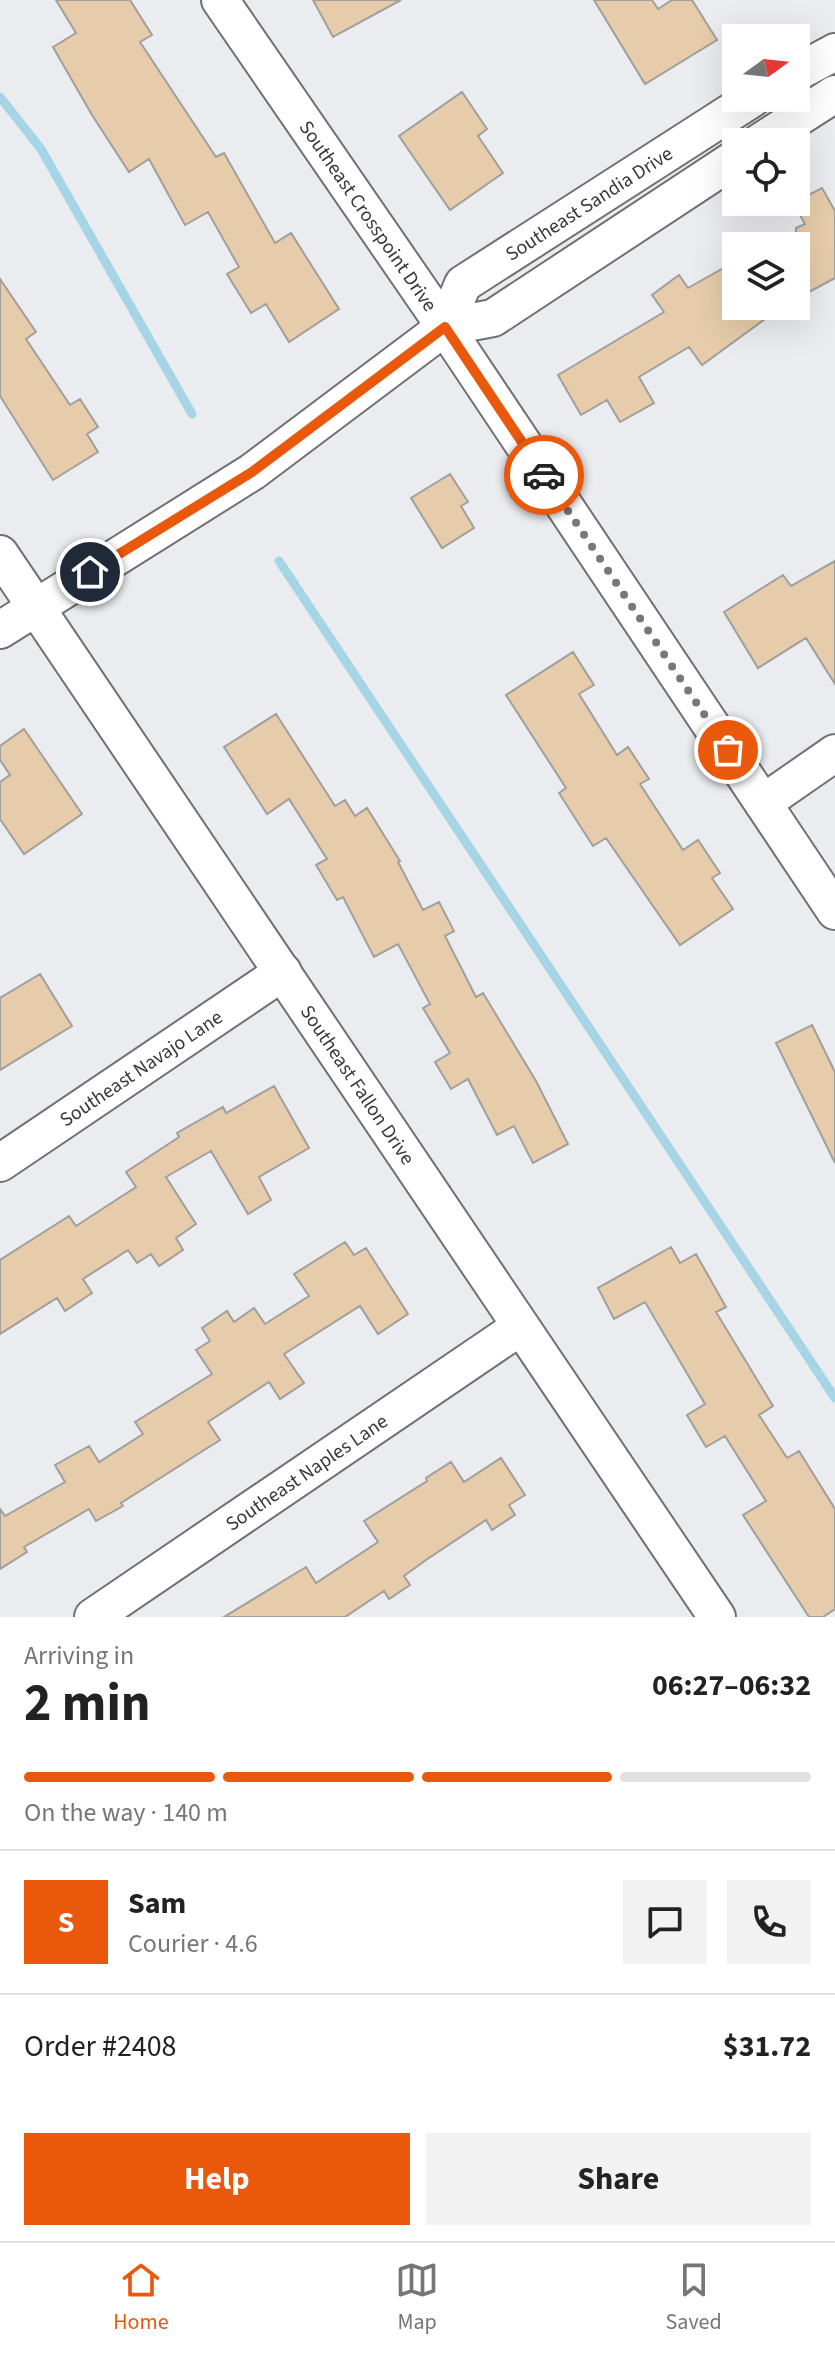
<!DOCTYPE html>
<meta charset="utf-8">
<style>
body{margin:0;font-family:"Source Sans 3",sans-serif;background:#f2f2f2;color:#222;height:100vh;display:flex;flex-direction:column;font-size:30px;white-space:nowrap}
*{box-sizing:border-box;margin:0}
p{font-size:26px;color:#767676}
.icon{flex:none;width:44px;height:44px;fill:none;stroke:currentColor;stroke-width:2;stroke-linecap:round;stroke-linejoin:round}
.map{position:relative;height:1617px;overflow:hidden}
.details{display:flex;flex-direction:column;background:#fff;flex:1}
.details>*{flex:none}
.needle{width:52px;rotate:75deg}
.tools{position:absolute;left:722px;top:24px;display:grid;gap:16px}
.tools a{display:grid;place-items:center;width:88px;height:88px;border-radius:0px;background:#fff;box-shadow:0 8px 32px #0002;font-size:40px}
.pin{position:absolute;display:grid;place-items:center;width:68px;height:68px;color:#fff;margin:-34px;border:4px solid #fff;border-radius:50%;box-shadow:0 2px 8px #0007}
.courier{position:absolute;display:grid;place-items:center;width:80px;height:80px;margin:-40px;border:6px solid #ea580c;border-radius:50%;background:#fff;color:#222;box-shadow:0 2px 10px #0007}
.head em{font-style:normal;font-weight:700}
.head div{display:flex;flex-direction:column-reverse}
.head{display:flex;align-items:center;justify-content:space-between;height:136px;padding:0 24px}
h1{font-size:52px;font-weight:700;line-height:60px}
.bar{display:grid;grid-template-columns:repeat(4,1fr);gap:12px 8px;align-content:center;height:96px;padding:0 24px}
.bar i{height:10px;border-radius:6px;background:#e0e0e0}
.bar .current{background:#ea580c}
.bar p{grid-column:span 4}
.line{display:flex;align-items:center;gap:20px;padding:0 24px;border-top:2px solid #e0e0e0}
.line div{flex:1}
.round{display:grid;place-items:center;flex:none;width:84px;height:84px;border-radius:0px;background:#f2f2f2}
.cta{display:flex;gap:16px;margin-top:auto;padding:16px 24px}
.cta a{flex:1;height:92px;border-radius:0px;background:#ea580c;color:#fff;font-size:32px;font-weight:700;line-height:92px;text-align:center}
.cta a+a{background:#f2f2f2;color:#222}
.tabs{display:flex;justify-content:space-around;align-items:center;height:112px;border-top:2px solid #e0e0e0;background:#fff;font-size:22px;color:#767676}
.tabs a{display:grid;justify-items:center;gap:4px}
.tabs .current{color:#ea580c}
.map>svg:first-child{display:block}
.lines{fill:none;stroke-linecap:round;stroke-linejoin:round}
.stream{stroke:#a6d5e6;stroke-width:9}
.building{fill:#e6ccaa;stroke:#a19f9c;stroke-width:2}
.minor-casing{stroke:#707073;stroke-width:40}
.minor{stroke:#fff;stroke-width:36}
.done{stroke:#77787a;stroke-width:8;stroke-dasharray:0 14.4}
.route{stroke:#ea580c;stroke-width:10}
.labels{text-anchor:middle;stroke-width:6;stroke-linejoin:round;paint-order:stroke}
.street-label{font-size:20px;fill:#38393a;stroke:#fff}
</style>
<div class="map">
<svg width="835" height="1617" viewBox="0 0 835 1617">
<rect width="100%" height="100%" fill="#ebecf0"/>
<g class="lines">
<path class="stream" d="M 0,97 L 41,149 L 192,414
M 279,561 L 835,1398"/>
</g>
<path class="building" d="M 56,0 L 130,0 L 152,35 L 140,42 L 216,157 L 224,153 L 275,243 L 291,233 L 339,309 L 289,342 L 266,304 L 251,313 L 227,274 L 239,267 L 208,212 L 185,225 L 149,159 L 129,172 L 92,115 L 53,47 L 76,33 Z
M 313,0 L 401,0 L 333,37 Z
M 594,0 L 652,0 L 658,9 L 672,0 L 692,0 L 717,40 L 645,84 Z
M 462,92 L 487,129 L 478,136 L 503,173 L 450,210 L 399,136 Z
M 822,188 L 835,211 L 835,278 L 796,299 L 796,228 L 805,224 L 793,203 Z
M 736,261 L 736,306 L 783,306 L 702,365 L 689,347 L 639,377 L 654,403 L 620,422 L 607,400 L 581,415 L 558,375 L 664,312 L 652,295 L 679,275 L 688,288 Z
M 0,279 L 36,332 L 26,339 L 70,405 L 80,399 L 98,427 L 87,434 L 98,452 L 53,480 L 0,396 Z
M 450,474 L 468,502 L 461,506 L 474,528 L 442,548 L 411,498 Z
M 835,561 L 835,684 L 806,638 L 758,668 L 724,612 L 783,575 L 791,586 Z
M 573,652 L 594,685 L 579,694 L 617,755 L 628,747 L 649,779 L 640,784 L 683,850 L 698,840 L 720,873 L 712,878 L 733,909 L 680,945 L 606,838 L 593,846 L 559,793 L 566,788 L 506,695 Z
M 276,714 L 335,806 L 345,800 L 355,816 L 367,808 L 400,861 L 398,862 L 423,910 L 439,902 L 454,931 L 445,936 L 476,997 L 483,993 L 536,1081 L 568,1144 L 533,1163 L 514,1126 L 497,1135 L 468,1079 L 451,1089 L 435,1062 L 450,1053 L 423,1008 L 430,1004 L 398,944 L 374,957 L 343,897 L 337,900 L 316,865 L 327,859 L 289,799 L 267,814 L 224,747 Z
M 24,729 L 82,814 L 24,854 L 0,819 L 0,782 L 10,775 L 0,760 L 0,746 Z
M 40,974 L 72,1026 L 0,1070 L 0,998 Z
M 812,1025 L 835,1072 L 835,1163 L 776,1043 Z
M 274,1086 L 309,1148 L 259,1177 L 271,1200 L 248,1214 L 211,1151 L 166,1177 L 196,1224 L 176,1238 L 183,1250 L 159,1266 L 151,1254 L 137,1263 L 128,1250 L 83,1279 L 92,1293 L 65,1311 L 57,1298 L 0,1334 L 0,1260 L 69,1216 L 76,1226 L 136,1187 L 126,1172 L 179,1137 L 177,1133 L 223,1107 L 226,1113 Z
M 345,1242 L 354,1255 L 366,1248 L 408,1314 L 378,1334 L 360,1306 L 284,1354 L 304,1383 L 280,1399 L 269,1382 L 208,1422 L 220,1440 L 121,1503 L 123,1506 L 96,1521 L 89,1509 L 24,1547 L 27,1552 L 0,1569 L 0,1509 L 5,1516 L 65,1482 L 55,1465 L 89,1446 L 99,1462 L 143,1434 L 135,1422 L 212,1374 L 196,1350 L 210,1341 L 202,1328 L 227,1311 L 234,1322 L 254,1308 L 265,1324 L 309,1296 L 294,1274 Z
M 671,1247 L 680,1263 L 696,1254 L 726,1307 L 716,1312 L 773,1406 L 759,1415 L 787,1458 L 799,1451 L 835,1509 L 835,1609 L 823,1617 L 809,1617 L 743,1515 L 766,1501 L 725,1436 L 706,1447 L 687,1415 L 705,1404 L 645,1302 L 614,1319 L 598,1288 Z
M 501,1458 L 525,1495 L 509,1505 L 515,1515 L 492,1530 L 486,1520 L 426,1560 L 404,1576 L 410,1585 L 389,1599 L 384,1591 L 345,1617 L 224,1617 L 306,1567 L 316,1583 L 378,1542 L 364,1521 L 427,1481 L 426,1478 L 451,1462 L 464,1482 Z"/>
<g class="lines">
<defs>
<g id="minor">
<path id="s1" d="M 220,0 L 445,327 L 835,911"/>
<path d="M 796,73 L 835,52"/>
<path d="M 760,142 L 835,94"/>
<path id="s2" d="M 445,327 L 463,284 L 753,98"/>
<path id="s3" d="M 0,554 L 717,1617"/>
<path d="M 0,630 L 252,472 L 445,327 L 493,318 L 736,158"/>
<path d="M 763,803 L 835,753"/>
<path id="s4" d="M 0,1163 L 283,972"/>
<path id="s5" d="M 93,1617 L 520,1327"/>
</g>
</defs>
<use href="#minor" class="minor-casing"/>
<use href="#minor" class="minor"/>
</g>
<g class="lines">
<path class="done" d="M 544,475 L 728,750"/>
<path class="route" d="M 90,572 L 252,472 L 445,327 L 544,475"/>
</g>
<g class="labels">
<g class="street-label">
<text dy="7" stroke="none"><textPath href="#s2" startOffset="196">Southeast Sandia Drive</textPath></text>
<text dy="7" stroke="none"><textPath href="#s1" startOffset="262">Southeast Crosspoint Drive</textPath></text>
<text dy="7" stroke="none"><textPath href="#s4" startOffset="170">Southeast Navajo Lane</textPath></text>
<text dy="7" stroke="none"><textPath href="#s3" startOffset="640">Southeast Fallon Drive</textPath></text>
<text dy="7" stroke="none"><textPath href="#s5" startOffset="258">Southeast Naples Lane</textPath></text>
</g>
</g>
</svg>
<div class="tools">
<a><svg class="needle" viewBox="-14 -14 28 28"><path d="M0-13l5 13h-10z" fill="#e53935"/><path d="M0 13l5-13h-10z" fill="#767676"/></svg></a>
<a><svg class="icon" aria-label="locate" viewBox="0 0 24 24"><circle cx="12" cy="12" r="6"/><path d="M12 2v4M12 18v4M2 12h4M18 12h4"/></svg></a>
<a><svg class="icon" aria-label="layers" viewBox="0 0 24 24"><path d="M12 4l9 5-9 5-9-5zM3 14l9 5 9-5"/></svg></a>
</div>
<div class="pin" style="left:728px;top:750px;background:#ea580c"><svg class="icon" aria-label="bag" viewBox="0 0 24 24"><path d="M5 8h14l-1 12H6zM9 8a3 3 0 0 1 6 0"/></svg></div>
<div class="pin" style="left:90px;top:572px;background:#1f2937"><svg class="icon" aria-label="home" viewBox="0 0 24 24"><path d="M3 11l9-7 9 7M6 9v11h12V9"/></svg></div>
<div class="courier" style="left:544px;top:475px"><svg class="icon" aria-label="car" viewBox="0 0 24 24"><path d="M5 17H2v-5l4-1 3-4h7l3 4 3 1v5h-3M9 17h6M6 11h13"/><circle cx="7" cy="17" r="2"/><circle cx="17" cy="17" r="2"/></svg></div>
</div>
<section class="details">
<div class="head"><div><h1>2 min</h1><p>Arriving in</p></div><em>06:27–06:32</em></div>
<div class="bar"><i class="current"></i><i class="current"></i><i class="current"></i><i></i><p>On the way · 140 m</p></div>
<div class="line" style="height:144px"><b class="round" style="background:#ea580c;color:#fff">S</b><div><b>Sam</b><p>Courier · 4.6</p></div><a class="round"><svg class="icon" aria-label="chat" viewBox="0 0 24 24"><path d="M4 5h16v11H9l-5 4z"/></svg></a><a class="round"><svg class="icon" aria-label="phone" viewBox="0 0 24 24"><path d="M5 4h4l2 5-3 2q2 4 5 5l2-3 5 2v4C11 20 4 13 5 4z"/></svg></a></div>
<div class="line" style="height:104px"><div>Order #2408</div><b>$31.72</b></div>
<div class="cta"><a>Help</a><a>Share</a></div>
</section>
<nav class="tabs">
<a class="current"><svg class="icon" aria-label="home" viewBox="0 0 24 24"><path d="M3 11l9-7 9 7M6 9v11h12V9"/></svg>Home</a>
<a><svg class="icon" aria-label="map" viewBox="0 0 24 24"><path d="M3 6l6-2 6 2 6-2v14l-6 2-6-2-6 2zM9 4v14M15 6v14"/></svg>Map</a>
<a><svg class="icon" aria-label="saved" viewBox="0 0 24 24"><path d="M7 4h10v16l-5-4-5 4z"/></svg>Saved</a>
</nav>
